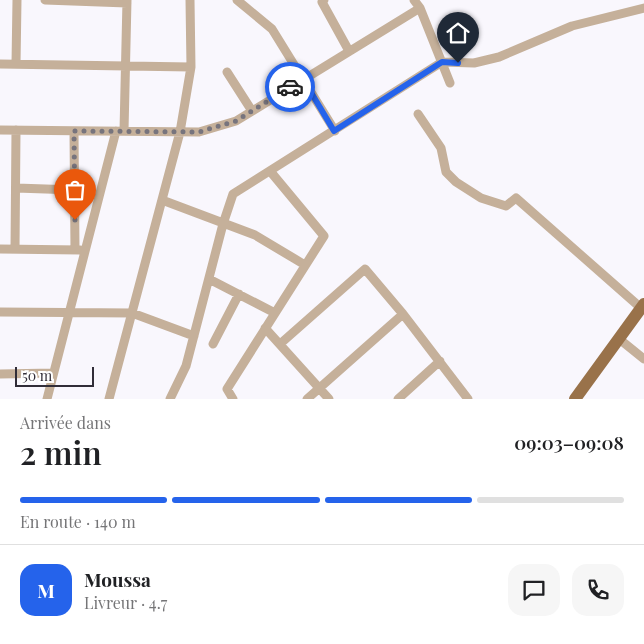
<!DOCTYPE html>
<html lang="fr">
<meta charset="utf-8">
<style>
body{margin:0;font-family:"Playfair Display",serif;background:#f6f6f6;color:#202124;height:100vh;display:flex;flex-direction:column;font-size:19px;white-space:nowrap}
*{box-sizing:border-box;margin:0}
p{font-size:16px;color:#757577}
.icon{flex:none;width:28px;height:28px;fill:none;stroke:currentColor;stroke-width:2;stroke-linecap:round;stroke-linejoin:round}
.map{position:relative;height:399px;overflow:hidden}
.details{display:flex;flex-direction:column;background:#fff;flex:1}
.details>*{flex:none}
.scale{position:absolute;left:15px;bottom:12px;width:79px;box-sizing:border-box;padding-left:5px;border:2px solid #312d38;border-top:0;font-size:14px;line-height:18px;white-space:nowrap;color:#312d38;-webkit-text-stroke:4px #fff;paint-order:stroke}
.pin{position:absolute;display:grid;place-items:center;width:42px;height:42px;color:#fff;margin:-51px -21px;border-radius:50% 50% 50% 0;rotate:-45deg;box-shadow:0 0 5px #0007}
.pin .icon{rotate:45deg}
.courier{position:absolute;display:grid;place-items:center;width:50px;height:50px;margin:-25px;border:4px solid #2563eb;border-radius:50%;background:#fff;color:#222;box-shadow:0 1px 6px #0007}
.overview em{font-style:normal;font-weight:600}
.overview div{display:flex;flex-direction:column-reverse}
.overview{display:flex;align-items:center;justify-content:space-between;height:85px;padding:0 20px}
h1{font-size:32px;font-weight:600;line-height:38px}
.bar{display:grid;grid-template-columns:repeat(4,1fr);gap:8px 5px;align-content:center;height:60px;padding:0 20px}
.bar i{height:6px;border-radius:4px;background:#e0e0e0}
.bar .on{background:#2563eb}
.bar p{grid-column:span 4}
.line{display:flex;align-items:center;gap:12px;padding:0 20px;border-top:1px solid #e0e0e0}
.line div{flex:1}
.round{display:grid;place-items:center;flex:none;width:52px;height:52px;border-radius:15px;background:#f6f6f6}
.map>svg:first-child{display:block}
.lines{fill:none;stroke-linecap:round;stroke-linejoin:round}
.minor{stroke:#c5b09a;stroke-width:9}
.primary{stroke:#99724a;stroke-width:12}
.done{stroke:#77747d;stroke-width:5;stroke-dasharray:0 9}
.route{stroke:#2563eb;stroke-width:6}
</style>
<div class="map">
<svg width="644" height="399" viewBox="0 0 644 399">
<rect width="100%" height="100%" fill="#f9f7fd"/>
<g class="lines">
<path class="minor" d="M 45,0 L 127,3
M 237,0 L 272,29 L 335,131
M 324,0 L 322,2 L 349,51
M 414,0 L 420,8 L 450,83
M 0,64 L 191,67
M 16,64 L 17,0
M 227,72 L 252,111
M 418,114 L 441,148 L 446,172 L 456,182 L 481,198 L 506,206 L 516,198 L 641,308
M 0,130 L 199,132 L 236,121 L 420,8
M 74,131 L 75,250
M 124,131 L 127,0
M 16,188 L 75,190
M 162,200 L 255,235 L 305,265
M 0,249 L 80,250
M 15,249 L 16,130
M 209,279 L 275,313
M 0,312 L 132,313 L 194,336
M 265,328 L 329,399
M 618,338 L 644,359
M 213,344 L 239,294
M 280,344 L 365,269 L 403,314 L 468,399
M 0,374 L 53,373
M 47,399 L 116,131
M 109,399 L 180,132 L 191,67 L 190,0
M 170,399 L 186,366 L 223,224 L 233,194 L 442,62 L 474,63 L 499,57 L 572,26 L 644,8
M 233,399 L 227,389 L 324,236 L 270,171
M 307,399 L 403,314
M 398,399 L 440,361"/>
<path class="primary" d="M 575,399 L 644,304"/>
</g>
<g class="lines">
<path class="done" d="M 75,220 L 74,131 L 199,132 L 236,121 L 290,87"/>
<path class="route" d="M 290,87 L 303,79 L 334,131 L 442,62 L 458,63"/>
</g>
</svg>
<div class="scale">50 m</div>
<div class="pin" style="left:75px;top:220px;background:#ea580c"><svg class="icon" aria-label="bag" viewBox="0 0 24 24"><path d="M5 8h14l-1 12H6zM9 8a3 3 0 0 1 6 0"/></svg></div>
<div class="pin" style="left:458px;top:63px;background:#1f2937"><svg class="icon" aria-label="home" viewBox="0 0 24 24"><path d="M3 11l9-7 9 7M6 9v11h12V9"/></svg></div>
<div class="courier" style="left:290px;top:87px"><svg class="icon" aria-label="car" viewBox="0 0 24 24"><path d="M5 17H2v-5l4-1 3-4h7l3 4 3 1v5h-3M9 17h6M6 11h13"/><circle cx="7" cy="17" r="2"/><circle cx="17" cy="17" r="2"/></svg></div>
</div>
<section class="details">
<div class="overview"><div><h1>2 min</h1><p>Arrivée dans</p></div><em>09:03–09:08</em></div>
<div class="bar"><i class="on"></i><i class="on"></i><i class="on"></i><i></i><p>En route · 140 m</p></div>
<div class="line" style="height:90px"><b class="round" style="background:#2563eb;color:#fff">M</b><div><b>Moussa</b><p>Livreur · 4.7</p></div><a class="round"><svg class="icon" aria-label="chat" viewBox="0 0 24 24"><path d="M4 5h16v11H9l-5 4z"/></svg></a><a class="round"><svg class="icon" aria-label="phone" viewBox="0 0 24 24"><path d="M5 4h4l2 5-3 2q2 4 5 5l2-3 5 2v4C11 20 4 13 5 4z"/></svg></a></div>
</section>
